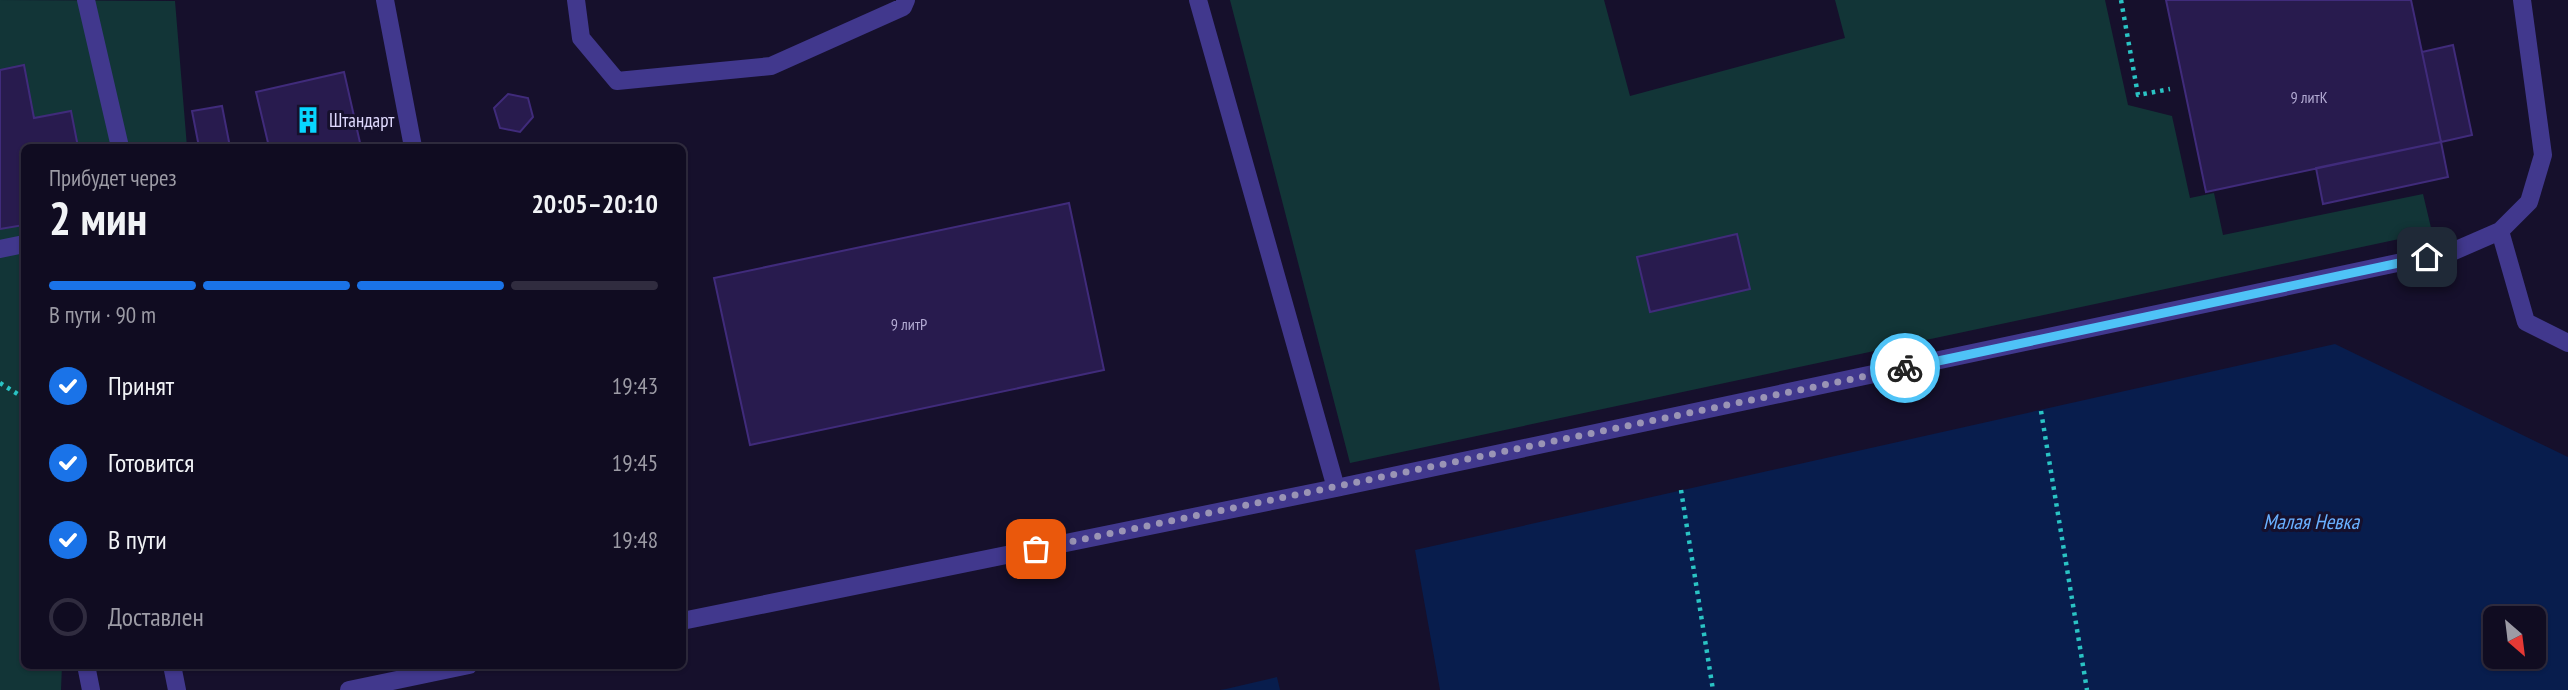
<!DOCTYPE html>
<html lang="ru">
<meta charset="utf-8">
<style>
body{margin:0;font-family:"PT Sans Narrow",sans-serif;background:#19152a;color:#f1f3f6;height:100vh;display:flex;flex-direction:column;font-size:26px;white-space:nowrap}
*{box-sizing:border-box;margin:0}
p{font-size:23px;color:#9c9ba5}
.icon{flex:none;width:38px;height:38px;fill:none;stroke:currentColor;stroke-width:2;stroke-linecap:round;stroke-linejoin:round}
.map{position:relative;flex:1;overflow:hidden}
.drawer{position:absolute;left:21px;top:144px;width:665px;height:525px;display:flex;flex-direction:column;background:#100c21;border-radius:10px;box-shadow:0 2px 5px #0004,0 0 0 2px #302c3f}
.drawer>*{flex:none}
.needle{width:46px;rotate:152deg}
.fabs{position:absolute;left:2483px;top:606px;display:grid;gap:14px}
.fabs a{display:grid;place-items:center;width:63px;height:63px;border-radius:10px;background:#100c21;box-shadow:0 2px 5px #0004,0 0 0 2px #302c3f;font-size:35px}
.pin{position:absolute;display:grid;place-items:center;width:60px;height:60px;color:#fff;margin:-30px;border-radius:14px;box-shadow:0 4px 10px #0006}
.courier{position:absolute;display:grid;place-items:center;width:70px;height:70px;margin:-35px;border:5px solid #4fc3f7;border-radius:50%;background:#fff;color:#222;box-shadow:0 2px 9px #0007}
.summary em{font-style:normal;font-weight:800}
.summary div{display:flex;flex-direction:column-reverse}
.summary{display:flex;align-items:center;justify-content:space-between;height:119px;padding:0 28px}
h1{font-size:46px;font-weight:800;line-height:52px}
.bar{display:grid;grid-template-columns:repeat(4,1fr);gap:10px 7px;align-content:center;height:84px;padding:0 28px}
.bar i{height:9px;border-radius:5px;background:#302c3f}
.bar .active{background:#1a73e8}
.bar p{grid-column:span 4}
ol{padding:0 28px;list-style:none}
li{display:flex;align-items:center;gap:21px;height:77px}
li p{margin-inline-start:auto}
li .icon{padding:7px;border-radius:50%;background:#1a73e8;color:#fff;stroke-width:4}
li:last-child{color:#9c9ba5}
li i{width:38px;height:38px;border:4px solid #302c3f;border-radius:50%}
.map>svg:first-child{display:block}
.green{fill:#123537}
.water{fill:#081d4d;fill-rule:evenodd}
.building{fill:#281b4e;stroke:#402b7b;stroke-width:2}
.lines{fill:none;stroke-linecap:round;stroke-linejoin:round}
.path{stroke:#2ac3c4;stroke-width:4.5;stroke-dasharray:3.5 5;stroke-linecap:butt}
.minor{stroke:#41388d;stroke-width:18}
.done{stroke:#9a94b5;stroke-width:7;stroke-dasharray:0 12.6}
.route{stroke:#4fc3f7;stroke-width:9}
.labels{text-anchor:middle;stroke-width:6;stroke-linejoin:round;paint-order:stroke}
.number-label{font-size:16px;fill:#b3abd3}
.poi-label{font-size:19px;fill:#e1dbff;stroke:#16102c;text-anchor:start}
.water-label{font-size:21px;font-style:italic;fill:#69b0ff;stroke:#16102c}
</style>
<div class="map">
<svg width="2568" height="690" viewBox="0 0 2568 690">
<rect width="100%" height="100%" fill="#16102c"/>
<path class="green" d="M 0,0 L 175,1 L 187,147 L 24,147 L 24,665 L 62,665 L 61,690 L 0,690 Z
M 1230,0 L 1604,0 L 1630,96 L 1845,38 L 1835,0 L 2105,0 L 2128,105 L 2172,116 L 2190,198 L 2214,193 L 2223,235 L 2423,194 L 2432,232 L 1350,463 Z"/>
<path class="water" d="M 2335,344 L 2568,457 L 2568,690 L 1440,690 L 1415,550 ZM 2496,618 L 2534,618 L 2534,656 L 2496,656 Z
M 1277,677 L 1280,690 L 1220,690 L 1226,689 Z"/>
<path class="building" d="M 2166,0 L 2411,0 L 2441,142 L 2206,192 Z
M 2453,45 L 2472,135 L 2441,142 L 2422,52 Z
M 24,65 L 34,118 L 71,111 L 78,147 L 24,147 L 24,225 L 0,229 L 0,70 Z
M 344,72 L 361,147 L 269,147 L 256,92 Z
M 508,94 L 528,98 L 533,117 L 520,132 L 500,128 L 494,108 Z
M 222,106 L 230,147 L 199,147 L 192,111 Z
M 2441,142 L 2448,177 L 2323,204 L 2316,168 Z
M 1069,203 L 1104,370 L 750,445 L 714,278 Z
M 1737,234 L 1750,289 L 1650,312 L 1637,257 Z"/>
<g class="lines">
<path class="path" d="M 2121,0 L 2138,95 L 2170,89
M 0,383 L 24,398
M 2041,411 L 2087,690
M 1681,490 L 1713,690"/>
<path class="minor" d="M 86,0 L 120,147
M 385,0 L 413,147
M 576,0 L 581,38 L 617,81 L 771,66 L 903,7 L 906,0
M 1198,0 L 1336,488 L 2454,251 L 2500,231 L 2529,202 L 2543,155 L 2522,0
M 2500,231 L 2526,322 L 2568,343
M 0,249 L 24,244
M 682,621 L 1336,488
M 86,665 L 91,690
M 172,665 L 177,690
M 349,690 L 469,665"/>
</g>
<g class="lines">
<path class="done" d="M 1036,549 L 1905,368"/>
<path class="route" d="M 1905,368 L 2427,257"/>
</g>
<defs>
<symbol id="building-bare" viewBox="-9 -9 18 18"><path d="M-4-6H4V6H1V3H-1V6H-4ZM-2.5-4.3h1.7v1.8h-1.7ZM.8-4.3h1.7v1.8H.8ZM-2.5-1h1.7V.8h-1.7ZM.8-1h1.7V.8H.8Z" fill="#07d6ff" stroke="#16102c" stroke-width="2.5" paint-order="stroke"/></symbol>
</defs>
<g fill-rule="evenodd">
<use href="#building-bare" x="289" y="101" width="38" height="38"/>
</g>
<g class="labels">
<g class="number-label">
<text x="2309" y="103">9 литК</text>
<text x="909" y="330">9 литР</text>
</g>
<g class="poi-label">
<text x="329" y="127">Штандарт</text>
</g>
<g class="water-label">
<text x="2311" y="529">Малая Невка</text>
</g>
</g>
</svg>
<div class="fabs">
<a><svg class="needle" viewBox="-14 -14 28 28"><path d="M0-13l5 13h-10z" fill="#e53935"/><path d="M0 13l5-13h-10z" fill="#9c9ba5"/></svg></a>
</div>
<div class="pin" style="left:1036px;top:549px;background:#ea580c"><svg class="icon" aria-label="bag" viewBox="0 0 24 24"><path d="M5 8h14l-1 12H6zM9 8a3 3 0 0 1 6 0"/></svg></div>
<div class="pin" style="left:2427px;top:257px;background:#1f2937"><svg class="icon" aria-label="home" viewBox="0 0 24 24"><path d="M3 11l9-7 9 7M6 9v11h12V9"/></svg></div>
<div class="courier" style="left:1905px;top:368px"><svg class="icon" aria-label="bike" viewBox="0 0 24 24"><circle cx="6" cy="16" r="4"/><circle cx="18" cy="16" r="4"/><path d="M6 16l4-8h5l3 8M10 8l3 8H6M13 5h3"/></svg></div>
<section class="drawer">
<div class="summary"><div><h1>2 мин</h1><p>Прибудет через</p></div><em>20:05–20:10</em></div>
<div class="bar"><i class="active"></i><i class="active"></i><i class="active"></i><i></i><p>В пути · 90 m</p></div>
<ol>
<li><svg class="icon" aria-label="check" viewBox="0 0 24 24"><path d="M5 12l5 5 9-10"/></svg>Принят<p>19:43</p></li>
<li><svg class="icon" aria-label="check" viewBox="0 0 24 24"><path d="M5 12l5 5 9-10"/></svg>Готовится<p>19:45</p></li>
<li><svg class="icon" aria-label="check" viewBox="0 0 24 24"><path d="M5 12l5 5 9-10"/></svg>В пути<p>19:48</p></li>
<li><i></i>Доставлен</li>
</ol>
</section>
</div>
